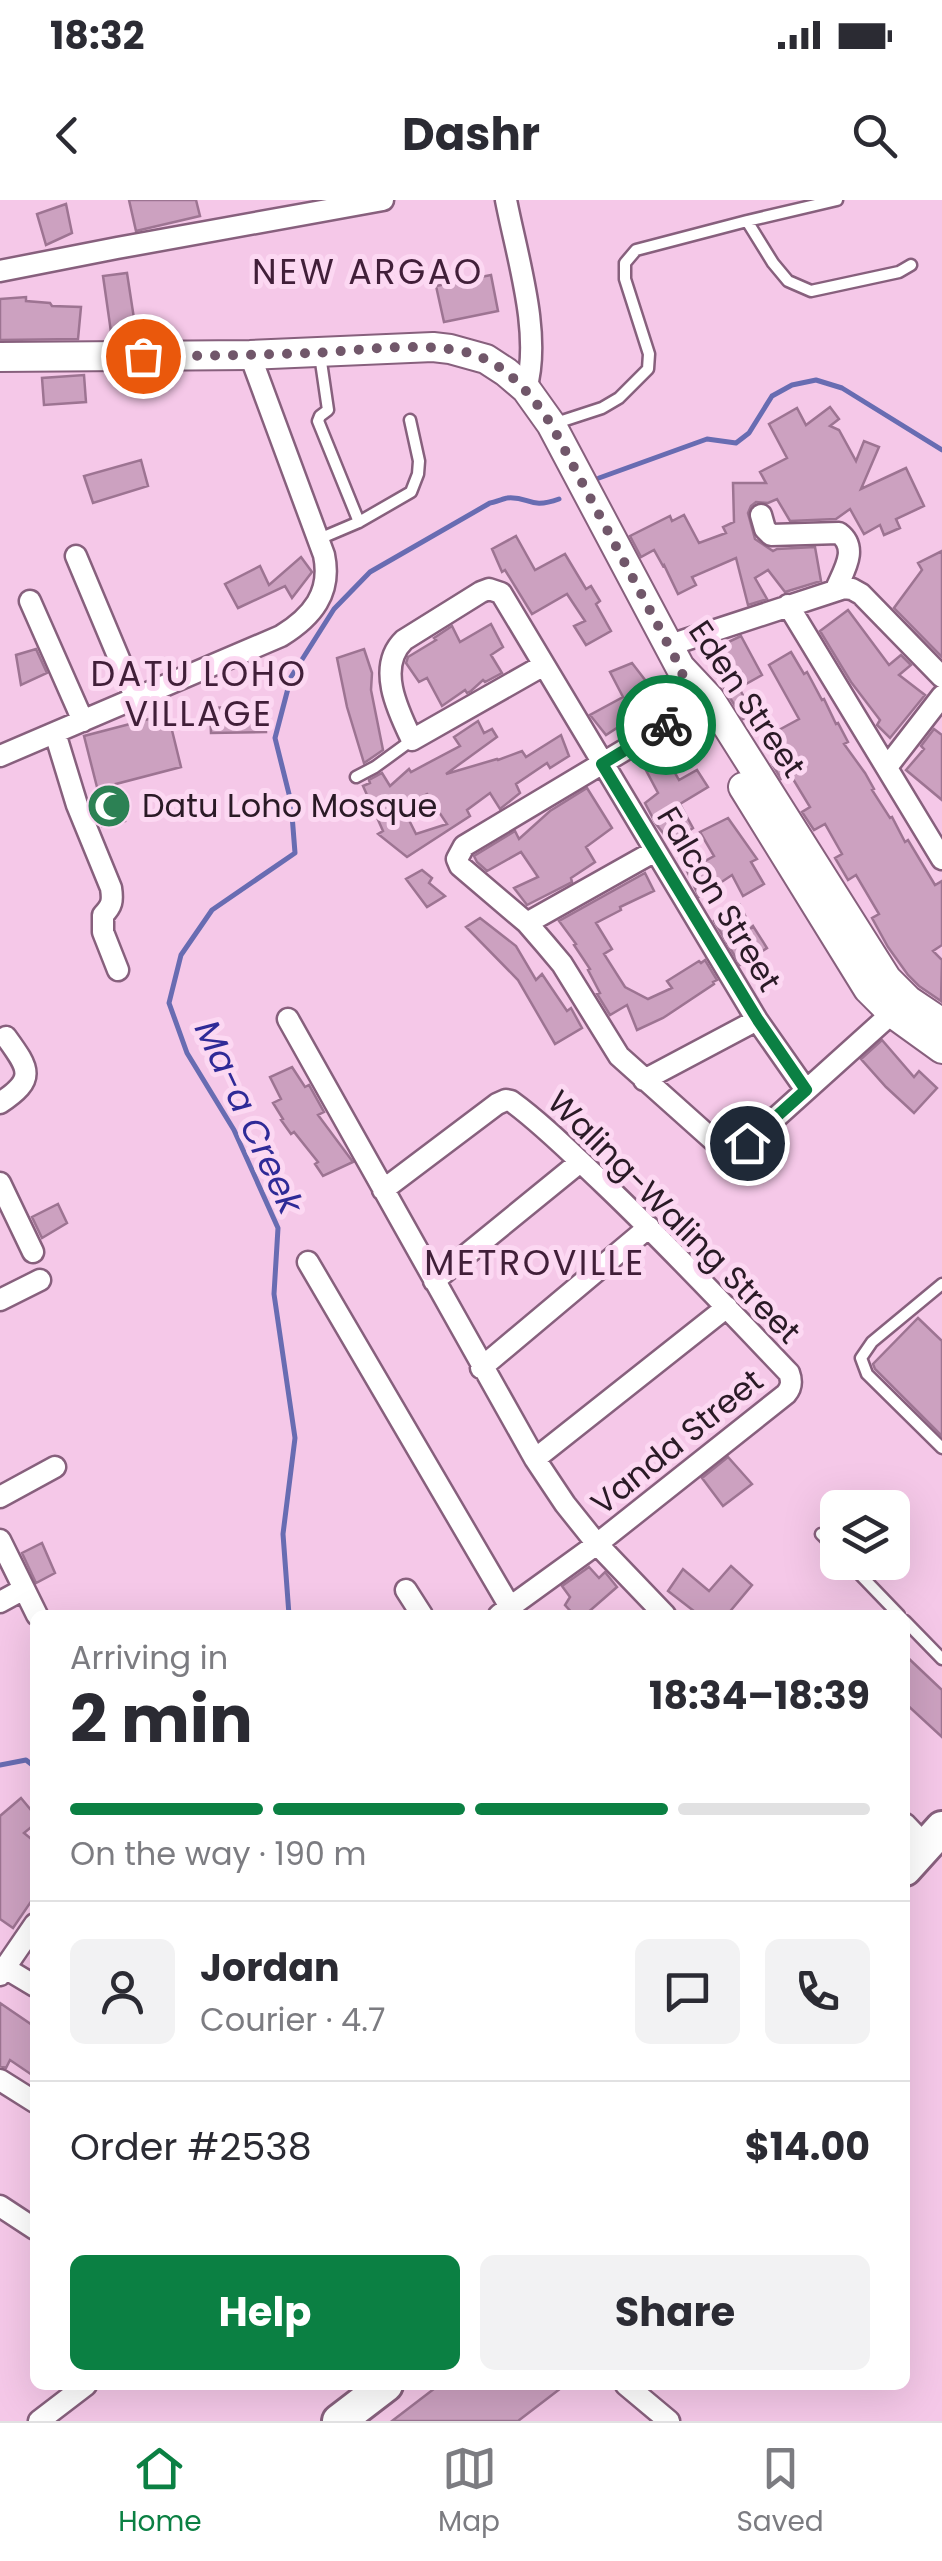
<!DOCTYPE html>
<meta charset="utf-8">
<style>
body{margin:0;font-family:Poppins,sans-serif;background:#f2f2f3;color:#2b2b33;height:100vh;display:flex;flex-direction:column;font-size:38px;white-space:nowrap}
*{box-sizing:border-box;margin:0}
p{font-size:32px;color:#7c7c81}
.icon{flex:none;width:55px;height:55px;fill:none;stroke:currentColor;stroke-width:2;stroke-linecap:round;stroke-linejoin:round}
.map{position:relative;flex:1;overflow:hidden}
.panel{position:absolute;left:30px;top:1410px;width:880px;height:780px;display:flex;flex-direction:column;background:#fff;border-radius:15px;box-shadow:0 10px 40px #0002}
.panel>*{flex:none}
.controls{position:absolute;left:820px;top:1290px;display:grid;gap:20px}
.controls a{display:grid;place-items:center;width:90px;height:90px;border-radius:15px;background:#fff;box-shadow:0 10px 40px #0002;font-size:50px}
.pin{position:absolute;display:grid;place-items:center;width:85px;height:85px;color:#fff;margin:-42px;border:5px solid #fff;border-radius:50%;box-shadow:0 2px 10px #0007}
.courier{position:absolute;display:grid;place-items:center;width:100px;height:100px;margin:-50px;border:8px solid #0b8043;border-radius:50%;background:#fff;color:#222;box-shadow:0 2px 12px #0007}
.head em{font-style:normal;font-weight:700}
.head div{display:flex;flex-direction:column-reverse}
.head{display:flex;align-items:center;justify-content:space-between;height:170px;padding:0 40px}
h1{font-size:65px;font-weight:700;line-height:75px}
.bar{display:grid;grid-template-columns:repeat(4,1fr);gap:15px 10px;align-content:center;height:120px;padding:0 40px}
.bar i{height:12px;border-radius:8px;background:#e1e1e2}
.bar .current{background:#0b8043}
.bar p{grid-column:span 4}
.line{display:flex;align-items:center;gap:25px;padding:0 40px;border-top:2px solid #e1e1e2}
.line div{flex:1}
.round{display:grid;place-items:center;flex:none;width:105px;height:105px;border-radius:15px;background:#f2f2f3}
.primary-button{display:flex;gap:20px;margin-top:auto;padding:20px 40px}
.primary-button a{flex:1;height:115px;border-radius:15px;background:#0b8043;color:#fff;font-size:40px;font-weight:700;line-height:115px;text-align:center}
.primary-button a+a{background:#f2f2f3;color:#2b2b33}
.status{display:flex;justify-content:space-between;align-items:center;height:70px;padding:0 50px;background:#fff;direction:ltr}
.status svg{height:28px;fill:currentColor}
header{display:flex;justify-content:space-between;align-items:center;height:130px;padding:0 40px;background:#fff;font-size:45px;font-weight:700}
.tabs{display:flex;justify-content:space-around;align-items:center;height:140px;border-top:2px solid #e1e1e2;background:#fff;font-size:28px;color:#7c7c81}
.tabs a{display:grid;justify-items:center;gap:5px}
.tabs .current{color:#0b8043}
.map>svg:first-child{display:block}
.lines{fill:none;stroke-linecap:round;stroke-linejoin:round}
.stream{stroke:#686cb2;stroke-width:5}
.building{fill:#cca1c0;stroke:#9d7492;stroke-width:2.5;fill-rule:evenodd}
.lane-casing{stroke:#87607d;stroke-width:15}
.street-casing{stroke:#87607d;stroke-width:25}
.secondary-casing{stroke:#87607d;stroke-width:32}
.primary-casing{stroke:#87607d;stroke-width:38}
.lane{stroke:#fff;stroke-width:10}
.street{stroke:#fff;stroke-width:20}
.secondary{stroke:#fff;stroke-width:28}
.primary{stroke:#fff;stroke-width:32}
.done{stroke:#71576a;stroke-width:10;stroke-dasharray:0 18}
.route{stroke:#0b8043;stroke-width:12}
.labels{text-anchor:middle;stroke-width:10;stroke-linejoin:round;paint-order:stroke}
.street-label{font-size:32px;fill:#2a1a26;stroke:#fcd8f2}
.poi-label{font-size:32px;fill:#2a1a26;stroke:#fcd8f2;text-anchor:start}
.neighbourhood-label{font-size:35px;letter-spacing:2.5px;fill:#411f39;stroke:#fcd8f2}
.water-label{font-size:35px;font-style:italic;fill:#2f2a97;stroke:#fcd8f2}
</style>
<div class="status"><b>18:32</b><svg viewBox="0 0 49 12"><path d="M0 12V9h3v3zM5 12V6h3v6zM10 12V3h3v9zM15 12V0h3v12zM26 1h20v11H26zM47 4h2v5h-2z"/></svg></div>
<header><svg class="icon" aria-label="back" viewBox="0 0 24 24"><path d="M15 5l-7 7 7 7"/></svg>Dashr<svg class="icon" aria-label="search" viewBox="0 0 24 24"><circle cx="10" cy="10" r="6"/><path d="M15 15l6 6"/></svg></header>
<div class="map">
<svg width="942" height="2221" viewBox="0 0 942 2221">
<rect width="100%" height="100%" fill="#f5c8e8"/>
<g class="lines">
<path class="stream" d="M 599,278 L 707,239 L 736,243 L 749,233 L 772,196 L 792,185 L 816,180 L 842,188 L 942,250
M 289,1415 L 283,1334 L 295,1238 L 274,1094 L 278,1028 L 234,930 L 187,853 L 169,803 L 181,755 L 212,710 L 295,653 L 291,602 L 275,538 L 291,477 L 334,409 L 370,372 L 490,303 C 492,303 506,298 507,298 C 530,296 529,310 559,299
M 0,1565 L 26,1560 L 35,1567"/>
</g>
<path class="building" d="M 129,0 L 196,0 L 200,16 L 136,31 Z
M 66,4 L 72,33 L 46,45 L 37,14 Z
M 127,73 L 137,138 L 112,139 L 103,76 Z
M 491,75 L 498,111 L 444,122 L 436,86 Z
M 26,97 L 26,101 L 50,103 L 52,106 L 81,107 L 78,139 L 0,140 L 0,99 Z
M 84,175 L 86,202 L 44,205 L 42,178 Z
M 830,207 L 839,219 L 830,226 L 839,230 L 856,261 L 864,241 L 879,247 L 861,289 L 906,268 L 924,306 L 896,319 L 900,328 L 884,335 L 880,325 L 864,334 L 850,309 L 836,319 L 790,321 L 777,299 L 768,303 L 756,302 L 751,306 L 748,313 L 755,339 L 773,351 L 777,349 L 815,347 L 821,381 L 785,392 L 768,370 L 755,378 L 767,399 L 748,405 L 736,358 L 692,377 L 696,385 L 678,394 L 664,365 L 663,366 L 654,350 L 641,357 L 630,336 L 670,316 L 672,321 L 684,315 L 699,343 L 726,333 L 723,327 L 734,322 L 733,283 L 766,283 L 760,272 L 787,258 L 769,224 L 797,208 L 806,225 Z
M 141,260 L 148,286 L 93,303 L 84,276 Z
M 516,336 L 535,370 L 565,354 L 586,389 L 591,386 L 600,401 L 596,404 L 611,431 L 586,445 L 574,426 L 585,421 L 567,394 L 532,414 L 505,370 L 502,372 L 492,349 Z
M 942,351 L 942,457 L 894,408 L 922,370 L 918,363 Z
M 301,357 L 312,372 L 292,398 L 285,386 L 238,408 L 225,384 L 260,366 L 269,385 Z
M 848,410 L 889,465 L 901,455 L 911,465 L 899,475 L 925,495 L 890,538 L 877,525 L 880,520 L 851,482 L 820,431 Z
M 491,424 L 503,447 L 491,455 L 502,473 L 485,482 L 483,480 L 471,491 L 467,493 L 465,490 L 442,506 L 427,478 L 419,482 L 406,463 L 408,457 L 436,440 L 434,438 L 452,426 L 460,442 Z
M 741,436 L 762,475 L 739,488 L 753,513 L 743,519 L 703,454 Z
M 36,449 L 47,473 L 21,485 L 16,455 Z
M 364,449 L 372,473 L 371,490 L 383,550 L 364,563 L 347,507 L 337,458 Z
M 791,452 L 804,474 L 807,472 L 822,500 L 824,499 L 836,524 L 838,523 L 848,542 L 844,544 L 865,573 L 874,589 L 872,590 L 890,618 L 892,617 L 905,642 L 908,640 L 935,685 L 942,681 L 942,745 L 933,751 L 942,760 L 941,801 L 919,786 L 908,775 L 888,747 L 872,718 L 879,714 L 856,675 L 848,680 L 835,658 L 842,654 L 825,624 L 814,630 L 802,612 L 810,607 L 790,574 L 781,579 L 772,564 L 778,560 L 766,537 L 799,519 L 769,465 Z
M 632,463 L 652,489 L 658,501 L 606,535 L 590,515 L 623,497 L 610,472 Z
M 265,506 L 266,532 L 211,533 L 210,508 Z
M 168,514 L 181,567 L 116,584 L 125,621 L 102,626 L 94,592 L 98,591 L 84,536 Z
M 478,521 L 484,533 L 492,529 L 497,537 L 446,574 L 497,559 L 498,560 L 522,551 L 526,557 L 561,535 L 569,556 L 550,568 L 547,563 L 516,584 L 520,593 L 500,609 L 490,593 L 467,610 L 470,616 L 407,657 L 378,634 L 383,631 L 363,586 L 370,583 L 369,580 L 382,573 L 390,586 L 409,569 L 411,572 L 460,546 L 454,537 ZM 427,594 L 447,624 L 416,634 L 402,606 Z
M 934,529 L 942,535 L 942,600 L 906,570 L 924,549 L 921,546 Z
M 661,548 L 679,580 L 697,570 L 708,587 L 680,604 L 693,628 L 671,643 L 656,624 L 645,603 L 658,593 L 640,559 Z
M 587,588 L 612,628 L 586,647 L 595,662 L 571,678 L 572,682 L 527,705 L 514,688 L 538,677 L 521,652 L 487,671 L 477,662 L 474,656 L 515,631 L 519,639 L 550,611 Z
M 728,618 L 757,659 L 751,662 L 764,684 L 743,696 L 732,675 L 699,697 L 687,671 L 714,656 L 700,632 Z
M 422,670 L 432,678 L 429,683 L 445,696 L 427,707 L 406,679 Z
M 645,673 L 654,691 L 620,707 L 621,710 L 596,723 L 612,749 L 604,754 L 625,787 L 648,799 L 672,788 L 667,781 L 699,761 L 701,763 L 705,760 L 717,780 L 713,782 L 714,784 L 663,818 L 637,830 L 627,805 L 610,815 L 597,794 L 600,793 L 588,770 L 590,769 L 574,745 L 576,744 L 559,721 Z
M 740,705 L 751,728 L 753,726 L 767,748 L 740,765 L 714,721 Z
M 480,718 L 516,746 L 536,780 L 542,774 L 567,811 L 571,808 L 582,828 L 555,844 L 518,780 L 466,727 Z
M 882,840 L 914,877 L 919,871 L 937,888 L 914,913 L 886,887 L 861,859 Z
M 292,867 L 305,887 L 309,885 L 324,912 L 318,915 L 353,962 L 323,976 L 315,964 L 318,962 L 294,932 L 291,934 L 281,920 L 283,919 L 273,903 L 281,899 L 270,877 Z
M 58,1004 L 67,1023 L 42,1038 L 32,1017 Z
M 918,1118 L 942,1141 L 942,1236 L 875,1169 L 873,1164 Z
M 728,1257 L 752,1284 L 723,1306 L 702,1278 Z
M 42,1343 L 55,1373 L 36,1383 L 22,1353 Z
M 731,1366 L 752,1385 L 727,1415 L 699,1415 L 668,1391 L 683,1369 L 709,1391 Z
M 589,1367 L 599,1378 L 605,1372 L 617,1387 L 585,1415 L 574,1415 L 565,1405 L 570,1397 L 562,1386 Z
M 905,1455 L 942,1490 L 942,1537 L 905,1503 Z
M 21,1598 L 35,1615 L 35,1624 L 24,1633 L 35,1642 L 35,1707 L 30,1703 L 13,1728 L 0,1719 L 0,1616 Z
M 0,1803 L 35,1827 L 35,1877 L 10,1860 L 6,1868 L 0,1866 Z
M 439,2185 L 565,2185 L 518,2221 L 392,2221 Z"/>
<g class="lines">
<defs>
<path id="lane" d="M 837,0 L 747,21 L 773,63 L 788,81 L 811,91 L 899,72 L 911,65
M 320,155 L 328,210 L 320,216 L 318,221 L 359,322
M 553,224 L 602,208 L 619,198 L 648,169 L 649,154 L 625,79 L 625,63 L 636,50 L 747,21
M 319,339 L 359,322 L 411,292 L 418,274 L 419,261 L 410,220
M 356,577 L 375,567 L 412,540
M 942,1084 L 872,1142 L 861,1158 L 867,1174 L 942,1248
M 821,1334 L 838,1351
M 848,1362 L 899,1415
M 905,1421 L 942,1459"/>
<path id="street" d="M 506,0 C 517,57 542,134 526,189
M 0,71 L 117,48 L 383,0
M 761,315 L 765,329 L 771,335 L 839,333 C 859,348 844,370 836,389
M 76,356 L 136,499
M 30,401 L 83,521
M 788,405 L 942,659
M 667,446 L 844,388 L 852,389 L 861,394 L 942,477
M 544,465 L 412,540 C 398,511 376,467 404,440 L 481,392 L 489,389 L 501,393 L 757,820 L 806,890
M 710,499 L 464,646 L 457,659 L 460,666 L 527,723 L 546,745 L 562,764 L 619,856 L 723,949 L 731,951 L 741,949 L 901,805
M 55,533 L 77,605 L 111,688 C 113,701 112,706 103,715 L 103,732 L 118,770
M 0,556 L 281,436 C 312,417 332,393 324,355 L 250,155
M 887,567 L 942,496
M 527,723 L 655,651
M 288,819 L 535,1259 L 565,1304 L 597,1344 L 665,1415
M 644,880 L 757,820
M 0,903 C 36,879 30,870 6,837
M 0,983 L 33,1052
M 383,990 L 497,904 L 506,900 L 511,901 C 544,925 574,956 604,984 C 668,1045 728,1109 789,1173 C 792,1181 792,1187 786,1194 L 597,1344 L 499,1415
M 308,1062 L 510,1407
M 434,1081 L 580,962
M 0,1100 L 40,1080
M 481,1168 L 649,1027
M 535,1259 L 727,1107
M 0,1297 L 55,1267
M 0,1340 L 37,1415
M 406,1390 L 422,1415
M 0,1402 L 24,1389
M 905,1624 L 926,1646
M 5,1768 L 35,1786
M 0,1775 L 35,1724
M 0,1880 L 35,1902
M 0,2006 L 35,2029
M 626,2185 L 669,2221
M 39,2221 L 86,2185"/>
<path id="secondary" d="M 0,157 L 250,155 L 433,147 L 450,149 L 486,159 L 506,172 L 526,189 L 551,224 L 680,467 L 710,499 L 887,779 L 908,800 L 942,823
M 743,587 L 868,789 L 892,813 L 942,849"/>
<path id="primary" d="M 905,1669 L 942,1628
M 339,2221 L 386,2185"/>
</defs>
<use href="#lane" class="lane-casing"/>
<use href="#street" class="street-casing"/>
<use href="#secondary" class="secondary-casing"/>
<use href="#primary" class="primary-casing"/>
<use href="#lane" class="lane"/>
<use href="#street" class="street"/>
<use href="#secondary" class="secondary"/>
<use href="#primary" class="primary"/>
</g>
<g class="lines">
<path class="done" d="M 143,156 C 200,156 256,155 312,153 C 362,151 443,137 487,160 C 515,174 534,199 551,224 L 680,467 L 694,508 L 666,525"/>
<path class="route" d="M 666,525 L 602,564 L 758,820 L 806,890 L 747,943"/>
</g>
<defs>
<symbol id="mosque-disc" viewBox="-11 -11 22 22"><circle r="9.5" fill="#2c8154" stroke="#fcd8f2"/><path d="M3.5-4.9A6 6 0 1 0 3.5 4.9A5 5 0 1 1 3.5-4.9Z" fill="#fff"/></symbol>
</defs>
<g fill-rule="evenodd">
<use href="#mosque-disc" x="84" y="581" width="50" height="50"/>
</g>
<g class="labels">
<g class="street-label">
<text transform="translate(747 499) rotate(56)" y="11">Eden Street</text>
<text transform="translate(719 699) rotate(59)" y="11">Falcon Street</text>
<text transform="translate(674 1017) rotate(45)" y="11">Waling-Waling Street</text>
<text transform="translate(677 1242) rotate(-39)" y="11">Vanda Street</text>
</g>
<g class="poi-label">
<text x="142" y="617">Datu Loho Mosque</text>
</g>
<g class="neighbourhood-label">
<text x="368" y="84">NEW ARGAO</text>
<text x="199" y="486">DATU LOHO<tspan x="199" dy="40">VILLAGE</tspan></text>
<text x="535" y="1075">METROVILLE</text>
</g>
<g class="water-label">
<text transform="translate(249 917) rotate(65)" y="12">Ma-a Creek</text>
</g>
</g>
</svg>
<div class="controls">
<a><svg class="icon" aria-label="layers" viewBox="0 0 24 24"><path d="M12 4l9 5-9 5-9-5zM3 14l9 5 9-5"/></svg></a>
</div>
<div class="pin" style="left:143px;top:156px;background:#ea580c"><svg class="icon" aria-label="bag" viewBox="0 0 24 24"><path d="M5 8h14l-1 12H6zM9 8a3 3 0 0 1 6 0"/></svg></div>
<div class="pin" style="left:747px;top:943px;background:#1f2937"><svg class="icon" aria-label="home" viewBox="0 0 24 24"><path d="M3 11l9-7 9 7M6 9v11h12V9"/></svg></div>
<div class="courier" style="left:666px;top:525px"><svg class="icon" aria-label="bike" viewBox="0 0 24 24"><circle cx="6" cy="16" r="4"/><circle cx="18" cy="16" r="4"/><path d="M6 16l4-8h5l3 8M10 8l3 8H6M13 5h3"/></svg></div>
<section class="panel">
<div class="head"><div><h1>2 min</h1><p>Arriving in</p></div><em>18:34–18:39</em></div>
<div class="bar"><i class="current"></i><i class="current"></i><i class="current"></i><i></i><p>On the way · 190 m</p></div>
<div class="line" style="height:180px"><a class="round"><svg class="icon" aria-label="person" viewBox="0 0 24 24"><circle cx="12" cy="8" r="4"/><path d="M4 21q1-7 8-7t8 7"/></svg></a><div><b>Jordan</b><p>Courier · 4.7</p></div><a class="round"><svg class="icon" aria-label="chat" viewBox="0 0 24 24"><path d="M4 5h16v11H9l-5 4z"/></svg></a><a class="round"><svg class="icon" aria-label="phone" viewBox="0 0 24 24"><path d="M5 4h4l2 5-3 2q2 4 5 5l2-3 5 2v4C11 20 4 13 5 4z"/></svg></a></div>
<div class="line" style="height:130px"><div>Order #2538</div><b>$14.00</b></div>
<div class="primary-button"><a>Help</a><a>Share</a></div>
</section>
</div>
<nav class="tabs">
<a class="current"><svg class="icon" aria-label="home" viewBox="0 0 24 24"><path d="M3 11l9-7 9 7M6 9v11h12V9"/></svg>Home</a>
<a><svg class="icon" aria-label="map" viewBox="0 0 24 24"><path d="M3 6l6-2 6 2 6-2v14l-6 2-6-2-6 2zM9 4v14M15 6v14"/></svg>Map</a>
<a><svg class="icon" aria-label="saved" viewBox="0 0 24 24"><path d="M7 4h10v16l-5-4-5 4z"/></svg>Saved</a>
</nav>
